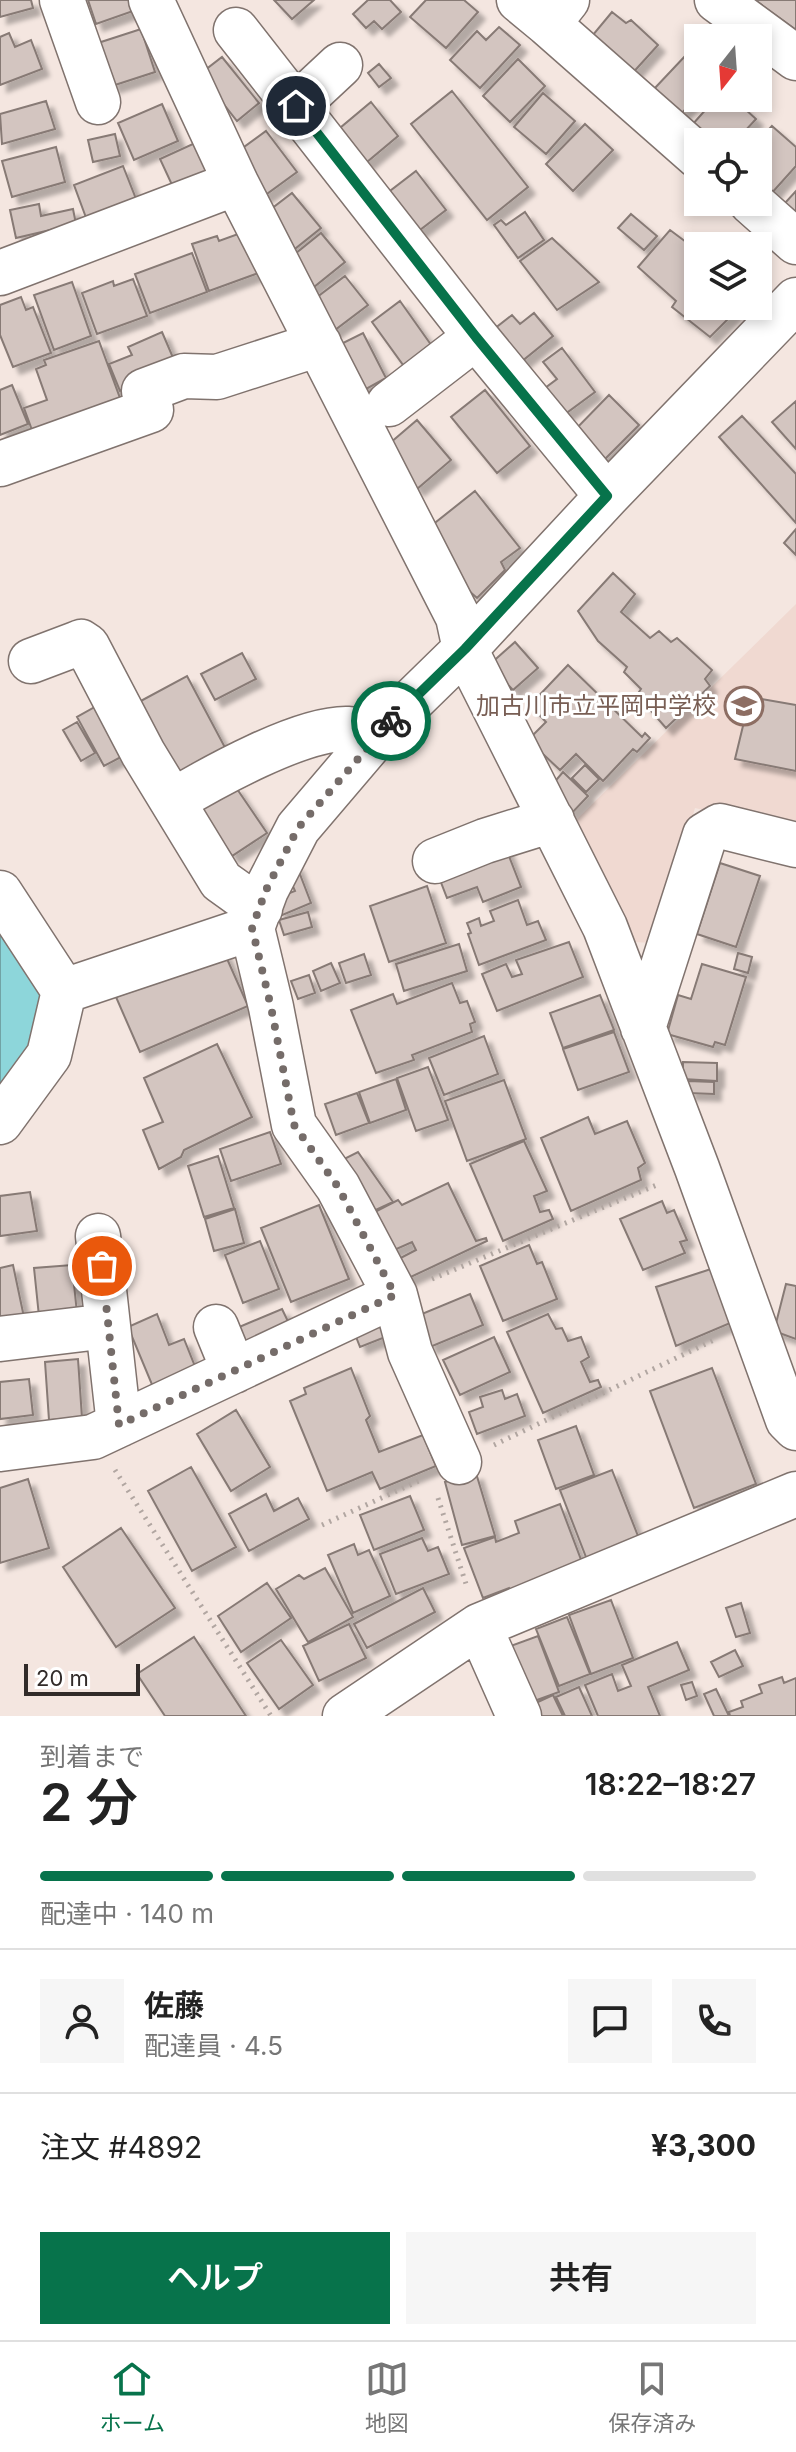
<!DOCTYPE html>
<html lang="ja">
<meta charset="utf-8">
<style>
body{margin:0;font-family:Inter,"Noto Sans JP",sans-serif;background:#f6f6f6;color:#222;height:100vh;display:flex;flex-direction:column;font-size:30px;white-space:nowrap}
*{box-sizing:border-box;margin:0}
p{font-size:26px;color:#767676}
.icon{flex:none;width:44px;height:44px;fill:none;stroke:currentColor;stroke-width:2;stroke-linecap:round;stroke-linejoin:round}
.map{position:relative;height:1716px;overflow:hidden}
.drawer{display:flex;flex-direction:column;background:#fff;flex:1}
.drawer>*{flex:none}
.needle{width:52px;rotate:197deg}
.tools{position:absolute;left:684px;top:24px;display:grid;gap:16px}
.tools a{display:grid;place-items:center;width:88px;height:88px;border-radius:0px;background:#fff;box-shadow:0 4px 12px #0003;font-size:40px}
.scale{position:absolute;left:24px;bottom:20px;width:116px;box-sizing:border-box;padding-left:8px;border:4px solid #312b29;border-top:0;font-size:22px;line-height:28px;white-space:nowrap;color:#312b29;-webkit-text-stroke:6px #fff;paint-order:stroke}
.pin{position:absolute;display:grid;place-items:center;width:68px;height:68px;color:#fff;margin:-34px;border:4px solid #fff;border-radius:50%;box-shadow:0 2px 8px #0007}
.courier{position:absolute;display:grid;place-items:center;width:80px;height:80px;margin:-40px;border:6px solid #07734b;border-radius:50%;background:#fff;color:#222;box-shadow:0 2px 10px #0007}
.headline em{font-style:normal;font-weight:600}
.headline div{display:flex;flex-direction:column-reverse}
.headline{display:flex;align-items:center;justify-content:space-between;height:136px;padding:0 40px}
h1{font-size:52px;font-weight:600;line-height:60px}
.bar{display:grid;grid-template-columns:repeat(4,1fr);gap:12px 8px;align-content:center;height:96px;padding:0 40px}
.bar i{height:10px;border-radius:6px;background:#e0e0e0}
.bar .on{background:#07734b}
.bar p{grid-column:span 4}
.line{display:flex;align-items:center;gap:20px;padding:0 40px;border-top:2px solid #e0e0e0}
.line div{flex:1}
.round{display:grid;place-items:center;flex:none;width:84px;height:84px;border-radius:0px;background:#f6f6f6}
.action{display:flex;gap:16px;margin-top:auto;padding:16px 40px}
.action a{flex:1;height:92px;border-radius:0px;background:#07734b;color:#fff;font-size:32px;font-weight:600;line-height:92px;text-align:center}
.action a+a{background:#f6f6f6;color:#222}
.tab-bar{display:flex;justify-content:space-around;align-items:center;height:112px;border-top:2px solid #e0e0e0;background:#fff;font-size:22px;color:#767676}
.tab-bar a{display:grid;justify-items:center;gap:4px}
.tab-bar .on{color:#07734b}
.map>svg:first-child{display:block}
.built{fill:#f0d9d1}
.water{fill:#8dd6da;stroke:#71a3a5;stroke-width:2}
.building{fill:#d3c5c0;stroke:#877a75;stroke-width:2;filter:url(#shadow)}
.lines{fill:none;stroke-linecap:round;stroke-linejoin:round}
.minor-casing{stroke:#80736e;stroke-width:47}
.path{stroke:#b1a6a1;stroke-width:5;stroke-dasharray:2 6;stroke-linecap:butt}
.minor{stroke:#fff;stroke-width:44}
.done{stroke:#756c69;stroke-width:8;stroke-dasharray:0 14.4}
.route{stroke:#07734b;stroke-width:10}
.labels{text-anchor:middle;stroke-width:6;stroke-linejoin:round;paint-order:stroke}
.education-label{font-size:24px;fill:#785e54;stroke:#fff;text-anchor:end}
</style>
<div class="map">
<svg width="796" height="1716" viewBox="0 0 796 1716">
<defs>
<filter id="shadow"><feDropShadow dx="7" dy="7" stdDeviation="2" flood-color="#0004"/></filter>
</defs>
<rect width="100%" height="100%" fill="#f4e6e0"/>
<path class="built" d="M 796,604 L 796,832 L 695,808 L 655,943 L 632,942 L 573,823 Z"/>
<path class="water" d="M 0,928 L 49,1004 L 42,1033 L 0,1092 Z"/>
<path class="building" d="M 0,0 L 31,0 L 33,8 L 0,17 Z
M 88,0 L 132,0 L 136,10 L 96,24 Z
M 274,0 L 314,0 L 292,19 Z
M 368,0 L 390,0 L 401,12 L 382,29 L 374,21 L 366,28 L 353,14 Z
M 426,0 L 464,0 L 478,12 L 446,48 L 410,17 Z
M 755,0 L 796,0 L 796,30 Z
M 612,12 L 626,23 L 631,20 L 658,45 L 629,77 L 587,42 Z
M 499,27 L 520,45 L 480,88 L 450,60 L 477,31 L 486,40 Z
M 141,29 L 155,72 L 112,86 L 98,43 Z
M 9,33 L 15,47 L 31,40 L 42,69 L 0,85 L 0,37 Z
M 687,54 L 698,65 L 698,96 L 681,114 L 654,89 Z
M 222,57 L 259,103 L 237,121 L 200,74 Z
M 518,59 L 545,86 L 510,122 L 483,96 Z
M 379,64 L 391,78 L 379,87 L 368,73 Z
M 452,91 L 528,187 L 487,220 L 411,124 Z
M 543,93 L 575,121 L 546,154 L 514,127 Z
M 716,98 L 733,98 L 756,119 L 735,142 L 711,142 L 692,125 Z
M 46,101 L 55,129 L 2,144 L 0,114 Z
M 371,102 L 398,136 L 361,167 L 334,133 Z
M 162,104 L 178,141 L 134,160 L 118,123 Z
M 585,124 L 613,150 L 573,191 L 546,164 Z
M 772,126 L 796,147 L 796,166 L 770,195 L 758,185 L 757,142 Z
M 266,131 L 297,172 L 264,196 L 233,155 Z
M 115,134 L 120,156 L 93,162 L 88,140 Z
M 195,143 L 208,170 L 173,187 L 160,159 Z
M 56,147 L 65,182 L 12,197 L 2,161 Z
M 123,166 L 138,204 L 88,223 L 74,185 Z
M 416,171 L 446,210 L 416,233 L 386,194 Z
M 796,191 L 796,214 L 785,203 Z
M 292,193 L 321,228 L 291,252 L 262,216 Z
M 39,204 L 41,216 L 73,209 L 76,224 L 16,238 L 10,210 Z
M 525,212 L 544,240 L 518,258 L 494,225 L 501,220 L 506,225 Z
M 631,214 L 657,236 L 644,250 L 618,228 Z
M 249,230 L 264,271 L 209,291 L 192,244 L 217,236 L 219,241 Z
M 670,230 L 686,242 L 700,238 L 726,246 L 698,246 L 698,306 L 741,306 L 710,337 L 672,307 L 676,301 L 638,267 Z
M 321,233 L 345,262 L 309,291 L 285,262 Z
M 552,238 L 599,282 L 557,310 L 520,261 Z
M 192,253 L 207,292 L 150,313 L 135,274 Z
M 345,276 L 368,305 L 331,333 L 308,304 Z
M 133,279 L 147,316 L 97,334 L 82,293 L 113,281 L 114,286 Z
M 72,282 L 91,336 L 54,350 L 34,295 Z
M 21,297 L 26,310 L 33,307 L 51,353 L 13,367 L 0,335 L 0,305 Z
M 400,301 L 434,349 L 406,369 L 372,322 Z
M 534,313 L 553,336 L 516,366 L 489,333 L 512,315 L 520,324 Z
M 162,332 L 177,367 L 120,391 L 109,364 L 132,355 L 128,347 Z
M 363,333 L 386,378 L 357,394 L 333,348 Z
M 99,341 L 124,409 L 36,441 L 24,408 L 47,400 L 36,369 L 46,365 L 44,360 Z
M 562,348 L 595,392 L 557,420 L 537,394 L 557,379 L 543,362 Z
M 12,385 L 28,424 L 0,435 L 0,390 Z
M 485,390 L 530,446 L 497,473 L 451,417 Z
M 609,395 L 639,425 L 600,464 L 570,435 Z
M 796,401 L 796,449 L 772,422 Z
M 742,416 L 796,474 L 796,523 L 719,437 Z
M 417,420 L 451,460 L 417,489 L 383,449 Z
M 475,491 L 520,548 L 501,562 L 505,570 L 477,598 L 468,590 L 426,530 Z
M 796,529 L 796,555 L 784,543 Z
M 613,573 L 635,594 L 621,612 L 650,638 L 659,631 L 671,642 L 677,638 L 712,670 L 705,679 L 710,686 L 666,728 L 637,695 L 641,689 L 624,672 L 627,667 L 598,641 L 578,611 Z
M 515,642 L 538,668 L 513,690 L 489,665 Z
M 242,653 L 256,679 L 215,700 L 201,674 Z
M 568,665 L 642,737 L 645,733 L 650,738 L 637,752 L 633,749 L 603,781 L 576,754 L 560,770 L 528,740 L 546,722 L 530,705 Z
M 187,676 L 229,755 L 179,782 L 137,703 Z
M 750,697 L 796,705 L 796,771 L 735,759 Z
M 109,699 L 136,749 L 104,766 L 77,717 Z
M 77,722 L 95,753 L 81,761 L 63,730 Z
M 585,765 L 599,779 L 586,792 L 572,778 Z
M 563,772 L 588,796 L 570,815 L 551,786 Z
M 235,786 L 267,833 L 232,856 L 200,809 Z
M 505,846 L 521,887 L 483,902 L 477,887 L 447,898 L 437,872 Z
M 720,863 L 760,876 L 736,947 L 697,934 Z
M 296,864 L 311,903 L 280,916 L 274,899 L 295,891 L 285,868 Z
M 427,886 L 446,943 L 389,962 L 370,906 Z
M 518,900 L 527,925 L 538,921 L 546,940 L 479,965 L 468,934 L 471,933 L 467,923 L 479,918 L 481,926 L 494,921 L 490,911 Z
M 308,912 L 312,927 L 284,935 L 279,920 Z
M 569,942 L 583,977 L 497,1011 L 482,974 L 506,964 L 512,977 L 522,974 L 516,960 Z
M 459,944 L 467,971 L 404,991 L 396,964 Z
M 224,952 L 248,1006 L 140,1052 L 116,997 Z
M 738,953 L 752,957 L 748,973 L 734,969 Z
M 364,954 L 371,975 L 346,983 L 339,963 Z
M 331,963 L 340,983 L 321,991 L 313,971 Z
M 702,964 L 746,977 L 725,1045 L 715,1042 L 713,1047 L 667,1034 L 678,995 L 691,999 Z
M 309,975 L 315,993 L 298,999 L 291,981 Z
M 452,983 L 460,1003 L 467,1001 L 475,1022 L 470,1024 L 472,1032 L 412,1055 L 414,1060 L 376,1073 L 351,1010 L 393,994 L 397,1004 Z
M 600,995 L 614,1030 L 563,1048 L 550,1013 Z
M 614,1032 L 629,1072 L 578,1090 L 563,1049 Z
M 484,1036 L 498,1074 L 444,1095 L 429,1058 Z
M 217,1044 L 252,1117 L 184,1150 L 181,1157 L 159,1169 L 143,1130 L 163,1122 L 144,1078 Z
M 683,1062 L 717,1063 L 717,1081 L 683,1079 Z
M 428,1067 L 448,1120 L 416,1131 L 397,1078 Z
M 396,1079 L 406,1110 L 370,1123 L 359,1092 Z
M 504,1080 L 526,1139 L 467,1161 L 445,1101 Z
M 688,1081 L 714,1082 L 714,1094 L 688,1093 Z
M 357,1093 L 369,1123 L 336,1135 L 325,1104 Z
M 588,1117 L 595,1134 L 627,1121 L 645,1163 L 638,1168 L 641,1180 L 571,1211 L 541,1138 Z
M 270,1132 L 281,1164 L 231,1181 L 220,1149 Z
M 524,1141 L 547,1191 L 534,1196 L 540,1212 L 549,1210 L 553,1219 L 503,1241 L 470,1164 Z
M 358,1152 L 393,1202 L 365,1215 L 330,1166 Z
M 218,1156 L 234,1208 L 204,1217 L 188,1166 Z
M 448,1183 L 476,1241 L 486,1238 L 487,1241 L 398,1283 L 389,1264 L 416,1250 L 412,1242 L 383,1255 L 365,1217 L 398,1200 L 402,1205 Z
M 30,1192 L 37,1231 L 0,1236 L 0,1196 Z
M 662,1201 L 667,1213 L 674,1210 L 687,1240 L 680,1242 L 685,1253 L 643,1270 L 620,1219 Z
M 319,1205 L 349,1279 L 291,1302 L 261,1228 Z
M 235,1209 L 244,1243 L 214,1251 L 205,1219 Z
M 260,1241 L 279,1289 L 243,1303 L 225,1255 Z
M 529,1245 L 537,1264 L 542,1262 L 557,1299 L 503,1321 L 480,1266 Z
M 13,1265 L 25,1322 L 0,1328 L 0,1268 Z
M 72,1265 L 78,1323 L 40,1326 L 34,1268 Z
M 717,1267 L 735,1321 L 676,1346 L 656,1287 Z
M 786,1284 L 796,1286 L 796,1339 L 774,1331 Z
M 470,1294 L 483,1325 L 430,1347 L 417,1316 Z
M 282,1309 L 296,1338 L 245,1360 L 232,1330 Z
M 157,1314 L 169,1345 L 184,1339 L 196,1369 L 153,1387 L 128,1327 Z
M 548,1314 L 556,1329 L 562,1328 L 568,1341 L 581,1337 L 589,1357 L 581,1362 L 590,1382 L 598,1380 L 601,1387 L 543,1413 L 507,1332 Z
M 385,1316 L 393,1334 L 360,1347 L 353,1329 Z
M 494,1337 L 510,1372 L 460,1395 L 443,1360 Z
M 78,1359 L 82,1418 L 49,1420 L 45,1362 Z
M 351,1368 L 370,1416 L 366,1420 L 379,1452 L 423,1435 L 436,1466 L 380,1489 L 372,1472 L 327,1491 L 290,1401 L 306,1394 L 304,1388 Z
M 712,1368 L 756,1484 L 694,1508 L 650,1391 Z
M 29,1379 L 33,1415 L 0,1419 L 0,1382 Z
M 502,1390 L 505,1399 L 517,1394 L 525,1416 L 477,1434 L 469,1412 L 483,1407 L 480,1397 Z
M 236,1410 L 270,1467 L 231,1491 L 197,1434 Z
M 576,1426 L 594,1475 L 556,1489 L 538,1440 Z
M 191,1467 L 236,1547 L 192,1571 L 148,1491 Z
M 612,1470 L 638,1536 L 644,1534 L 591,1570 L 560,1490 Z
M 476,1473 L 495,1536 L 462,1545 L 445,1482 Z
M 28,1479 L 49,1548 L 0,1563 L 0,1488 Z
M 266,1494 L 274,1511 L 298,1498 L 309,1519 L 249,1551 L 229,1514 Z
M 410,1496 L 424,1530 L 374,1550 L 360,1515 Z
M 560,1504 L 583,1565 L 511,1594 L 509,1588 L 483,1598 L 464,1548 L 495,1537 L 496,1542 L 519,1533 L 515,1521 Z
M 121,1528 L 175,1608 L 116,1647 L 63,1567 Z
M 422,1538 L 428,1551 L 438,1547 L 449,1574 L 396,1594 L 380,1554 Z
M 354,1544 L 358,1555 L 369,1550 L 390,1596 L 353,1613 L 328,1555 Z
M 325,1568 L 353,1617 L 308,1642 L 276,1589 L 299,1575 L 304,1579 Z
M 267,1583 L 291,1618 L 241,1652 L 218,1616 Z
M 423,1588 L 435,1612 L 367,1648 L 354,1624 Z
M 611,1600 L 633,1658 L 591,1674 L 569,1615 Z
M 741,1603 L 750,1633 L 736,1637 L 726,1608 Z
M 567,1617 L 590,1674 L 559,1686 L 536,1629 Z
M 349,1624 L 366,1658 L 319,1681 L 303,1646 Z
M 538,1636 L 559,1692 L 526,1704 L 505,1648 Z
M 194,1637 L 246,1716 L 165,1716 L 137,1674 Z
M 281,1640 L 313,1685 L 279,1709 L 247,1663 Z
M 677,1642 L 689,1670 L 648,1687 L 660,1716 L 598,1716 L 585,1685 L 612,1674 L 618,1691 L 631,1686 L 622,1665 Z
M 735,1650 L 743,1666 L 719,1677 L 711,1662 Z
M 782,1677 L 784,1683 L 796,1678 L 796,1716 L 730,1716 L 729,1712 L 743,1707 L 741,1701 L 762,1693 L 759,1685 Z
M 692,1682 L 697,1696 L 686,1700 L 681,1685 Z
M 579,1687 L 592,1716 L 565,1716 L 556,1697 Z
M 716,1689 L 729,1716 L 714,1716 L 704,1694 Z
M 553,1695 L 563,1716 L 531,1716 L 527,1707 Z"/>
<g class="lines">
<defs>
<path id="minor" d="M 62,0 L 98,102
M 151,0 L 236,183 L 458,617 L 465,649 L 605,927 L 697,1168 L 788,1420 L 796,1428
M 519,0 L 548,24
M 567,0 L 548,24 L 698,156
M 717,0 L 796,58
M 236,30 L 476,337 L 607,496
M 296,106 L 340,65
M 751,202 L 796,242
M 0,273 L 236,183
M 389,404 L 476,337
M 0,464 L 151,410 L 144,391 L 184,376 L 217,377 L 319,344
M 31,661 L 76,644 L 81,642 L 87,646 L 143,753 L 221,881 L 260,909
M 173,801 C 213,777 301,728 347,729 C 357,730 368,732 378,734
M 435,861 L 485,841 L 552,820
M 0,893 L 64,991 L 49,1055 L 0,1122
M 64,991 L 252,928
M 643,1028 L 705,835 L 720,826 L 796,845
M 98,1236 L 119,1425
M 216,1327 L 234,1371
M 0,1339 L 108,1326
M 0,1449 L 93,1437 L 395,1295
M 459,1462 L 410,1352 L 395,1295 L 338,1187 L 294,1125 L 271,1007 L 252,928 L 266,890 L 298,828 L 378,734 L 465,649 L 607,496 L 796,300
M 479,1626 L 519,1716
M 345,1716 L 479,1626 L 796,1494"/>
</defs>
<use href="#minor" class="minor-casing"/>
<path class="path" d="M 432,1279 L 659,1184
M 494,1445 L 716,1339
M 115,1470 L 271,1716
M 438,1498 L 467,1587
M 322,1525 L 423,1479"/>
<use href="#minor" class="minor"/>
</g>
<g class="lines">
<path class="done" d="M 102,1266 L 119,1425 L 395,1295 L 338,1187 L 294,1125 L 271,1007 L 252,928 L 266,890 L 298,828 L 391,721"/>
<path class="route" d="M 296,106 L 476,337 L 607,496 L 465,649 L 391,721"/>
</g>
<defs>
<symbol id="school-ring" viewBox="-11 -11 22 22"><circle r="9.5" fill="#fff" stroke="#8d6e63" stroke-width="1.5"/><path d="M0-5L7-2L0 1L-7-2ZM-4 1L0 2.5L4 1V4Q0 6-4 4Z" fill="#8d6e63"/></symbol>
</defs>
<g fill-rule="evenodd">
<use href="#school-ring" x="722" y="684" width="44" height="44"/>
</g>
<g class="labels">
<g class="education-label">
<text x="716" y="714">加古川市立平岡中学校</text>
</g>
</g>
</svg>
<div class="tools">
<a><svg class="needle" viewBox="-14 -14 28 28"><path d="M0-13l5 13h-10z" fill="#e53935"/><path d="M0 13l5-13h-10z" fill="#767676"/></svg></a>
<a><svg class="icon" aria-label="locate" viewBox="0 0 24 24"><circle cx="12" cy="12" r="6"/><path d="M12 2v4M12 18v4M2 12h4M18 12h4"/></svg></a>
<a><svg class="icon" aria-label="layers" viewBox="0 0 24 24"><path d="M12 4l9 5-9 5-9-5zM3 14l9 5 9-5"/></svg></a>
</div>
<div class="scale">20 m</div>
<div class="pin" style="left:102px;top:1266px;background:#ea580c"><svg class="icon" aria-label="bag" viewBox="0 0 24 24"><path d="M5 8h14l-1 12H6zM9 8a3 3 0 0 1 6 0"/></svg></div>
<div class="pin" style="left:296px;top:106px;background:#1f2937"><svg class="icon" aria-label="home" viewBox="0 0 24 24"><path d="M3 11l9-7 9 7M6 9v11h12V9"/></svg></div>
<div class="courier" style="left:391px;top:721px"><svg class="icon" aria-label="bike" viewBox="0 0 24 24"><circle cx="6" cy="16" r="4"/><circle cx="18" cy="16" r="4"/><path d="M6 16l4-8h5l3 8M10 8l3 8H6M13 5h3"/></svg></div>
</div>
<section class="drawer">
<div class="headline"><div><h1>2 分</h1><p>到着まで</p></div><em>18:22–18:27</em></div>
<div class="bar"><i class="on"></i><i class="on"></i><i class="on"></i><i></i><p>配達中 · 140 m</p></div>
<div class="line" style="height:144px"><a class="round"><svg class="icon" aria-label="person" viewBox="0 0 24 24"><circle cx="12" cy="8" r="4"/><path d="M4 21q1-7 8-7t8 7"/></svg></a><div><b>佐藤</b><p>配達員 · 4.5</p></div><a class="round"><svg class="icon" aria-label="chat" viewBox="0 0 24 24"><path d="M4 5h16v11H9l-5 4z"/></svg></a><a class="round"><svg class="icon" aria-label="phone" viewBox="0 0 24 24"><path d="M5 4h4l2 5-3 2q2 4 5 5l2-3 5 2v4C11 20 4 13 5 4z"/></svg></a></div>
<div class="line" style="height:104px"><div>注文 #4892</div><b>¥3,300</b></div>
<div class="action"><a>ヘルプ</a><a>共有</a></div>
</section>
<nav class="tab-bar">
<a class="on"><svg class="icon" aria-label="home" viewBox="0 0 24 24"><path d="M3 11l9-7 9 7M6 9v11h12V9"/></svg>ホーム</a>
<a><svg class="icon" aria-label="map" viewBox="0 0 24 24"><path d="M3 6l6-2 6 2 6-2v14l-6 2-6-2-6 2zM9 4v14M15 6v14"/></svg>地図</a>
<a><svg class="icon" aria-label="saved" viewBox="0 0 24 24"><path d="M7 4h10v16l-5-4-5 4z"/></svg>保存済み</a>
</nav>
